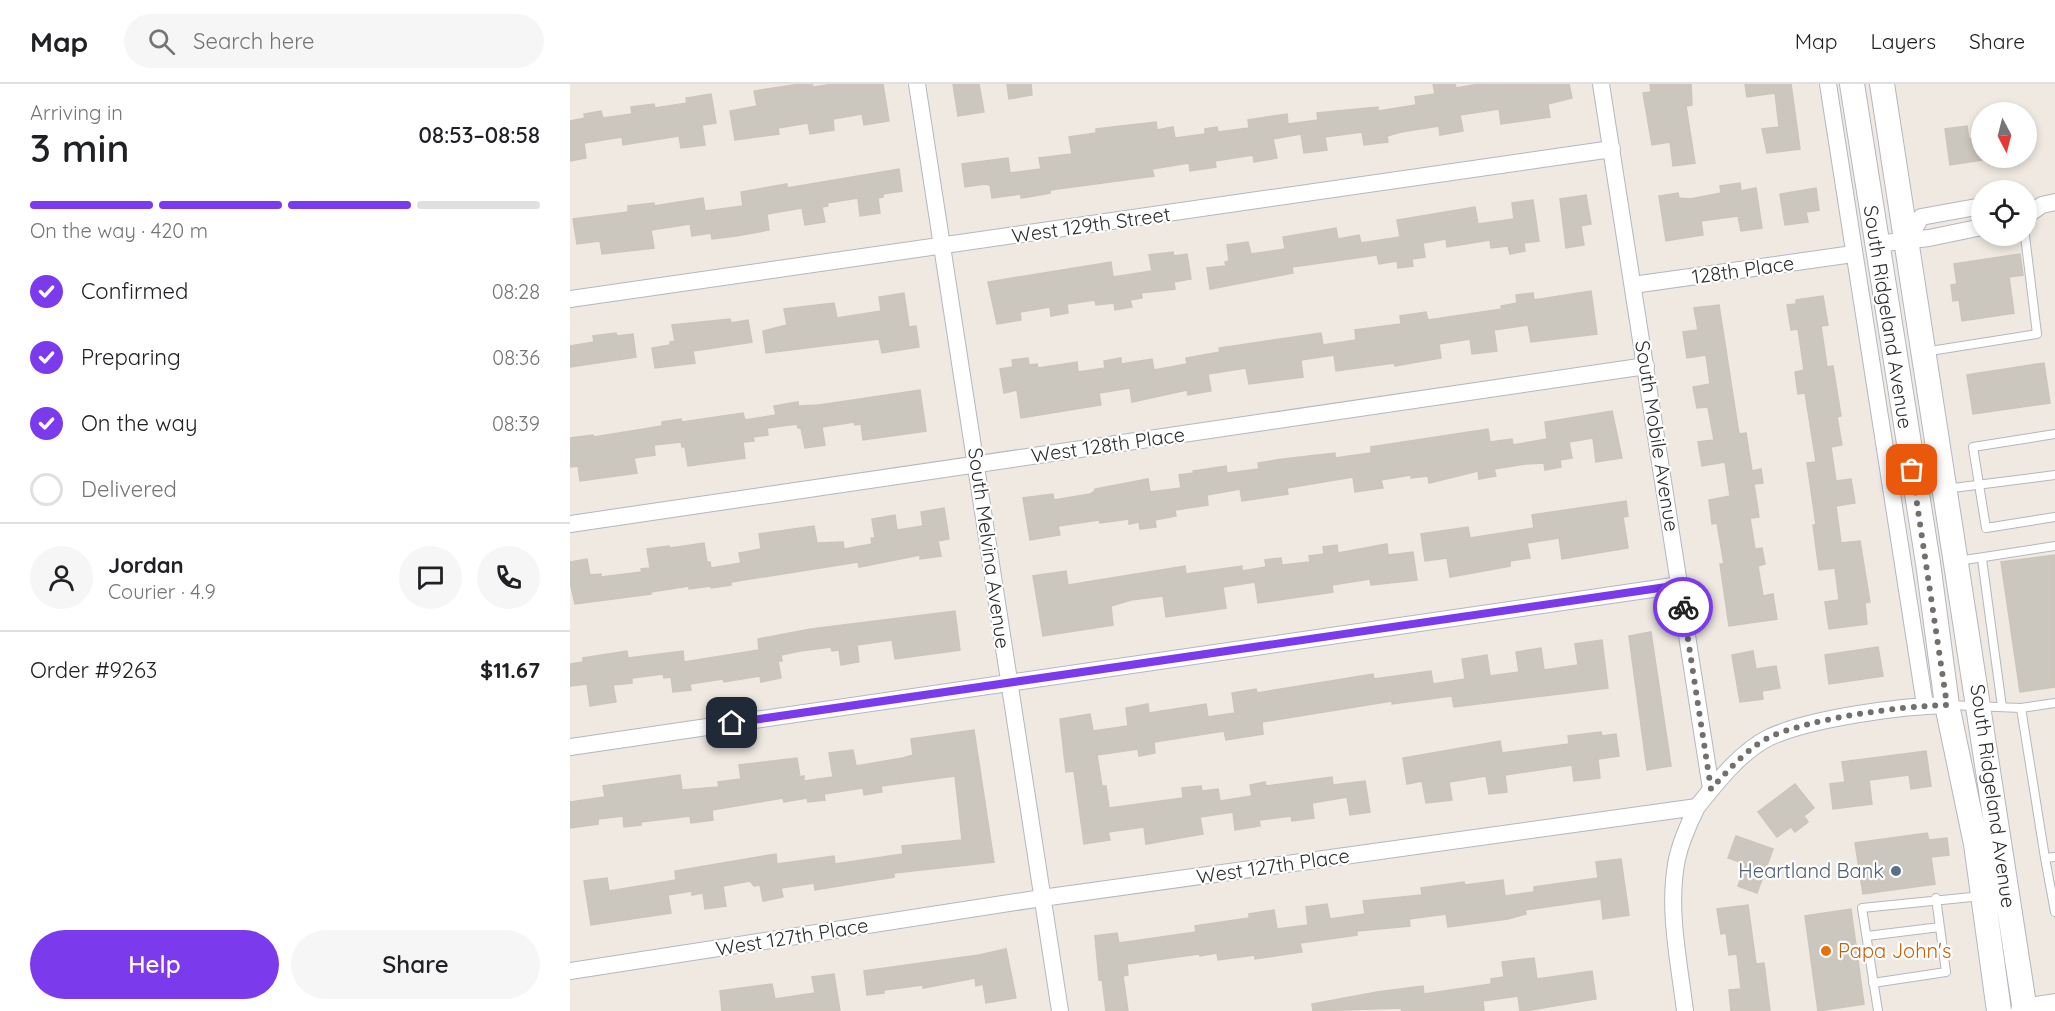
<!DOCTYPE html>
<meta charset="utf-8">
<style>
body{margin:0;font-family:Quicksand,sans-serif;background:#f6f6f6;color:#202124;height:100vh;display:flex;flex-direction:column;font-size:22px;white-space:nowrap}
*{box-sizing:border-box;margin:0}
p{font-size:20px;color:#757577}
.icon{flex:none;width:33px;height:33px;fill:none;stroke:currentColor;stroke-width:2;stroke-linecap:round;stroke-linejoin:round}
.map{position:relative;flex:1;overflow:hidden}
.side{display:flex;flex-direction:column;background:#fff;width:570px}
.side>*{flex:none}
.needle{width:39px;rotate:173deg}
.controls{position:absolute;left:1401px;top:18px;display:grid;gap:12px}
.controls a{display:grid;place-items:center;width:66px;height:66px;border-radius:50%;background:#fff;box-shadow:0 3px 9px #0003;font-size:30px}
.pin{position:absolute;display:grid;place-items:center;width:51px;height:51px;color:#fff;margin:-26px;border-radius:12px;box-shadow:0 3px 9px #0006}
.courier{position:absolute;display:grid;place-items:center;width:60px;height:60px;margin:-30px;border:4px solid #7c3aed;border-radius:50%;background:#fff;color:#222;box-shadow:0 2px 8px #0007}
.overview em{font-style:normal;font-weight:600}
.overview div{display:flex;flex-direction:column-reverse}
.overview{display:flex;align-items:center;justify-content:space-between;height:102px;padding:0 30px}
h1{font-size:39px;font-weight:600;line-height:45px}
.bar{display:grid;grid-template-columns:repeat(4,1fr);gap:9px 6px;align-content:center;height:72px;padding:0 30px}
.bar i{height:8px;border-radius:4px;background:#e0e0e0}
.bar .active{background:#7c3aed}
.bar p{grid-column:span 4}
.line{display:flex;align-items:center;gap:15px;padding:0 30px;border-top:2px solid #e0e0e0}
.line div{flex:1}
.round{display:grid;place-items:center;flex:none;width:63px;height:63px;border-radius:32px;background:#f6f6f6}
ol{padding:0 30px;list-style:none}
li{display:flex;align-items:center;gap:18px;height:66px}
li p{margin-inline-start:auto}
li .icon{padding:6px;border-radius:50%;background:#7c3aed;color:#fff;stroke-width:4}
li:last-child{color:#757577}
li i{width:33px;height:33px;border:3px solid #e0e0e0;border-radius:50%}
.cta{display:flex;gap:12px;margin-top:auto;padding:12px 30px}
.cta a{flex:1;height:69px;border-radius:36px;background:#7c3aed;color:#fff;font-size:24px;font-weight:600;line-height:69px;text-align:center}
.cta a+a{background:#f6f6f6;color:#202124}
header{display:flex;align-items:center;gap:36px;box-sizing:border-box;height:84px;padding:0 30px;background:#fff;border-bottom:2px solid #e0e0e0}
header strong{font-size:28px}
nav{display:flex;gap:33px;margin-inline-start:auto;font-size:21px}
.search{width:420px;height:54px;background:#f6f6f6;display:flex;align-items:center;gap:15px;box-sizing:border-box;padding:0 21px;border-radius:33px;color:#757577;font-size:22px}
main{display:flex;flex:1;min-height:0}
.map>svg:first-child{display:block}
.building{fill:#cbc7bf;stroke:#cbc5ba;stroke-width:1.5}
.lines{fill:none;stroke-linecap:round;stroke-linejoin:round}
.service-casing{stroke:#b4b7c1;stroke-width:10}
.minor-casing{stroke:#b4b7c1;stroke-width:18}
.secondary-casing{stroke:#b4b7c1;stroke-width:26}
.service{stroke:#fff;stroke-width:8}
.minor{stroke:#fff;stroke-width:16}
.secondary{stroke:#fff;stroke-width:24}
.done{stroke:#726f6d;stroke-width:6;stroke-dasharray:0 10.8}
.route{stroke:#7c3aed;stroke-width:8}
.service-dot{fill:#5c6f8a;stroke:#fff;stroke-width:2}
.food-dot{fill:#e8710a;stroke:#fff;stroke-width:2}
.labels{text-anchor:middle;stroke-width:4.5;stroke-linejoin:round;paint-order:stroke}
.street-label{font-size:20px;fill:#2e2e2e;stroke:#fff}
.service-label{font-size:20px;fill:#4e5e75;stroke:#fff;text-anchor:end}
.food-label{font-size:20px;fill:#c56008;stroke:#fff;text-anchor:start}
</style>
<header>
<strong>Map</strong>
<div class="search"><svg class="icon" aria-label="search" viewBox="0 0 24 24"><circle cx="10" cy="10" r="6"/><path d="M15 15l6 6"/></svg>Search here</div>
<nav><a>Map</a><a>Layers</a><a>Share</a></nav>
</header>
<main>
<section class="side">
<div class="overview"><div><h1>3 min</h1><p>Arriving in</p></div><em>08:53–08:58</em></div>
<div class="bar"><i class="active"></i><i class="active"></i><i class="active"></i><i></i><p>On the way · 420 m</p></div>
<ol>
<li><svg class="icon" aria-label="check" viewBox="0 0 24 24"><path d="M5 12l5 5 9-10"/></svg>Confirmed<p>08:28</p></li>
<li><svg class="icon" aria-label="check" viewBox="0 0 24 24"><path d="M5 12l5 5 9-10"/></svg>Preparing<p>08:36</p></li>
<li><svg class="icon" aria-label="check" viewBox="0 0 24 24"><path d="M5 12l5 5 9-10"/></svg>On the way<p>08:39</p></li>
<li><i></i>Delivered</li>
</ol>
<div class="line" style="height:108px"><a class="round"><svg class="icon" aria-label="person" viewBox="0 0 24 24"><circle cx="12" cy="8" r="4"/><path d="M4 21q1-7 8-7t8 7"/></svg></a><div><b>Jordan</b><p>Courier · 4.9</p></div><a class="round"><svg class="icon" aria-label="chat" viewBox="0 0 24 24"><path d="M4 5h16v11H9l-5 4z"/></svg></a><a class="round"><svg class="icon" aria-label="phone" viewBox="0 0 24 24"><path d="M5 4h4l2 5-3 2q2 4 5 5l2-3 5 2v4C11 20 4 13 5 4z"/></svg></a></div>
<div class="line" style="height:78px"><div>Order #9263</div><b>$11.67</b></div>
<div class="cta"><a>Help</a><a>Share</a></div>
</section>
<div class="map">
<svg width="1485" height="927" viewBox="0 0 1485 927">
<rect width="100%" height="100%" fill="#efe9e1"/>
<path class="building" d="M 230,0 L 242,0 L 243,3 L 264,0 L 313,0 L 319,37 L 294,41 L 292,30 L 263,35 L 264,46 L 240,50 L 238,39 L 208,44 L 209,50 L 165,56 L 160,27 L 187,22 L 184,7 Z
M 383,0 L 409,0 L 414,28 L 388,32 Z
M 437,0 L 461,0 L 462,11 L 439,15 Z
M 863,0 L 885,0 L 886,4 L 909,0 L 999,0 L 1002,14 L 978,20 L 980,33 L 931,40 L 929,25 L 890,31 L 893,47 L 870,51 L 869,42 L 831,48 L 817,52 L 818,58 L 794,61 L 792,48 L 755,53 L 757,66 L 734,69 L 731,50 L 703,55 L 707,74 L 684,78 L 683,71 L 645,77 L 646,83 L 620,87 L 619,79 L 582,85 L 584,92 L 480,106 L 480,109 L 451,114 L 451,110 L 422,114 L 420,101 L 415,100 L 395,103 L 392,80 L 438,74 L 440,89 L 471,85 L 469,74 L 502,70 L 499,53 L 526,49 L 526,45 L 586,38 L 587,46 L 603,43 L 605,54 L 635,50 L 635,45 L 647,43 L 648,48 L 679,44 L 678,36 L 717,30 L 718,40 L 748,36 L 747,29 L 808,23 L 808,27 L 846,21 L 845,13 L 865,10 Z
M 1080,0 L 1121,0 L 1122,21 L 1116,22 L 1125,79 L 1103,82 L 1100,58 L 1082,61 L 1073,9 L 1081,8 Z
M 1175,0 L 1221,0 L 1230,65 L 1197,69 L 1192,45 L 1209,43 L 1205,9 L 1177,13 Z
M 141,10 L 146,39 L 132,41 L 135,61 L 111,64 L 109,52 L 53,61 L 52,53 L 14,59 L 16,74 L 0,77 L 0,37 L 15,34 L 14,30 L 31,27 L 33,34 L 62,30 L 61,23 L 84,20 L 85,24 L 117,19 L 116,14 Z
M 1397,42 L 1399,55 L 1412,54 L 1412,76 L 1380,81 L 1375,45 Z
M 329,85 L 332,107 L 313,110 L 313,113 L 308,114 L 310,129 L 290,132 L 288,114 L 257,119 L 258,122 L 252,123 L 255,138 L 235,141 L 232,124 L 197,130 L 199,146 L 166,152 L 142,155 L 141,149 L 122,152 L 120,140 L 81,146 L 84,164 L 32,170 L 30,157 L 7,160 L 3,135 L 58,128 L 58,122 L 84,119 L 84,122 L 133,114 L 135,127 L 173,122 L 171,108 L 217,100 L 217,104 Z
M 1170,99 L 1171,107 L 1186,104 L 1192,144 L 1171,147 L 1168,132 L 1131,137 L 1133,151 L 1096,157 L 1089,112 L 1108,109 L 1109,114 L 1120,115 L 1151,109 L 1150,102 Z
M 1246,104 L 1249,126 L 1236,128 L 1238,138 L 1215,141 L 1210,110 Z
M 1016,111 L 1021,140 L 1011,142 L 1014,161 L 996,164 L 990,115 Z
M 963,116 L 969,157 L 954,159 L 955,167 L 940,170 L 938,162 L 921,164 L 920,156 L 877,163 L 876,155 L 853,159 L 855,173 L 842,175 L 843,182 L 828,184 L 827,177 L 809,180 L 807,171 L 722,183 L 723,189 L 640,205 L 637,184 L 656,182 L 655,178 L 659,177 L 657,161 L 678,158 L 681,170 L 715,165 L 713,153 L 766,144 L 768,155 L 789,151 L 791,159 L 830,153 L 827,136 L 905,123 L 908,140 L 944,135 L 942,119 Z
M 603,168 L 604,172 L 617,170 L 621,195 L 604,198 L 605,205 L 571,209 L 572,214 L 560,216 L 562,223 L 545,226 L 544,219 L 526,221 L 525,216 L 497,220 L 498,229 L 481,232 L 480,223 L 450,228 L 451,236 L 427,240 L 418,198 L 541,178 L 543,193 L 582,187 L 579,171 Z
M 1450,170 L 1453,191 L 1439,193 L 1444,229 L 1392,237 L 1389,216 L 1383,217 L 1381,201 L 1387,200 L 1384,180 Z
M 1021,207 L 1027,250 L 961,258 L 958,241 L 924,246 L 927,267 L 902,270 L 900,255 L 869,260 L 871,274 L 825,282 L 824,279 L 766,287 L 764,271 L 731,276 L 733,293 L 679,300 L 676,284 L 638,290 L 641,307 L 618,311 L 617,306 L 562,318 L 560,304 L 529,309 L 531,321 L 451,334 L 447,306 L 434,309 L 430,285 L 443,283 L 442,276 L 458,274 L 459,281 L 467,280 L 468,284 L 507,278 L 508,288 L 535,284 L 534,277 L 551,274 L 551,280 L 582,275 L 584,286 L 617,280 L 616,274 L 650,268 L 649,264 L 751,249 L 753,261 L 786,256 L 785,246 L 831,240 L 830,232 L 856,228 L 858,236 L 865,235 L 932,225 L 931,222 L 947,219 L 946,211 L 963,209 L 964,216 Z
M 334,209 L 339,243 L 346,242 L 349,263 L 312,269 L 309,255 L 196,269 L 193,247 L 217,241 L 214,225 L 264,219 L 267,234 L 311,227 L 309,213 Z
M 1253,212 L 1258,241 L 1251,242 L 1257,283 L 1263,282 L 1271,332 L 1267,333 L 1272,361 L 1261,363 L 1266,397 L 1281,395 L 1285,419 L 1266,422 L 1271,459 L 1290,457 L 1300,518 L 1295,519 L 1297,540 L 1259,545 L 1255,518 L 1269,516 L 1265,484 L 1249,486 L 1243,441 L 1246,441 L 1237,379 L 1246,378 L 1235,309 L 1228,310 L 1225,288 L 1234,286 L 1228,245 L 1221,246 L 1217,221 L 1226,220 L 1226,216 Z
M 1149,221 L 1169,350 L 1176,349 L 1182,387 L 1191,385 L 1193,399 L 1184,400 L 1189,433 L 1180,434 L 1185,465 L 1192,464 L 1195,480 L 1188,482 L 1193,512 L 1203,510 L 1207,535 L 1159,542 L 1150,480 L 1154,480 L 1147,439 L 1142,440 L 1139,416 L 1160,412 L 1155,378 L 1132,382 L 1128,358 L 1144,356 L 1138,323 L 1127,324 L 1123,303 L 1140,300 L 1136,271 L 1117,274 L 1113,248 L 1128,246 L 1124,224 Z
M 160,235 L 161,239 L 178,236 L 182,258 L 123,267 L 125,279 L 85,284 L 82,264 L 100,261 L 100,258 L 105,257 L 102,241 Z
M 46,249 L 47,252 L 63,250 L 66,273 L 0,283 L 0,262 L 24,258 L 23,252 Z
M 1474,279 L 1480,319 L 1403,330 L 1397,291 Z
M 350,306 L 356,347 L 293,356 L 291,340 L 285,341 L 284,338 L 252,343 L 255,361 L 235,364 L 231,344 L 228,344 L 227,340 L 197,344 L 198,351 L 183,353 L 184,357 L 173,358 L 175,374 L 118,382 L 115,363 L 112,363 L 111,358 L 84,361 L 85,371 L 64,374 L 67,389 L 10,397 L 8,382 L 0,383 L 0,354 L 23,351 L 24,353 L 92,342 L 92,338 L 111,335 L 112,338 L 173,329 L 175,336 L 206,331 L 204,322 L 228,318 L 228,322 L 249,321 Z
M 1042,327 L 1052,374 L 1026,378 L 1023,354 L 999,358 L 1002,374 L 990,376 L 991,383 L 975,386 L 974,379 L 955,380 L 924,385 L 926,392 L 909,395 L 908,387 L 859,399 L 858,392 L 841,394 L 841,391 L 811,396 L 813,404 L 785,408 L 783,393 L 717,404 L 718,410 L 672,417 L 670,405 L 637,411 L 638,421 L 605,426 L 606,432 L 585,436 L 586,443 L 570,445 L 569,438 L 559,440 L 559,435 L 530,439 L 529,436 L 488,442 L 490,451 L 460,456 L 453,414 L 483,410 L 484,416 L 520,410 L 525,407 L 525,405 L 578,395 L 580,408 L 611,404 L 609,391 L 624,389 L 623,387 L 656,382 L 657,389 L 689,385 L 688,379 L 713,375 L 765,369 L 765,374 L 801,369 L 801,363 L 918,345 L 920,358 L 942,355 L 943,361 L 977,355 L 975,338 Z
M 1056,417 L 1058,432 L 1053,433 L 1058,464 L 992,475 L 989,454 L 957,459 L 960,474 L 940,477 L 940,482 L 880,493 L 877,474 L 855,477 L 851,450 L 898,443 L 900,454 L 964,444 L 962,431 Z
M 374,424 L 379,455 L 368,457 L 371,472 L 350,475 L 350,471 L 289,483 L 288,478 L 161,498 L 161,501 L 141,504 L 141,502 L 119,505 L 119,502 L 81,508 L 81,510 L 5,520 L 0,498 L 0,478 L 17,475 L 20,491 L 31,490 L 31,493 L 72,488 L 71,485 L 80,484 L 77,465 L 99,462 L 100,464 L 134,459 L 137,478 L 140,478 L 141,484 L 171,479 L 169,469 L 191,465 L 189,450 L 244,442 L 247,459 L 273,458 L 274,465 L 302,460 L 301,454 L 305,454 L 302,435 L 325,431 L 327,446 L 353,442 L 351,428 Z
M 817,460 L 818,471 L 843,468 L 847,496 L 801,501 L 800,495 L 762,501 L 763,508 L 688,519 L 685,498 L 653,503 L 656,524 L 596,533 L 593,512 L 561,516 L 541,522 L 543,541 L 473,552 L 463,492 L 496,487 L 498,501 L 615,482 L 616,490 L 672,482 L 672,487 L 696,483 L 695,476 L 711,474 L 712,481 L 740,478 L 739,472 L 754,470 L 753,463 L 767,461 L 768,469 Z
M 1485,471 L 1485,603 L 1450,608 L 1431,478 Z
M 385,527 L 390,566 L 325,575 L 322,556 L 287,561 L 289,578 L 271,581 L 269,566 L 262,567 L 261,563 L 230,567 L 211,571 L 212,577 L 208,577 L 211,594 L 191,598 L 190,592 L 154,598 L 153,595 L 120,600 L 121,606 L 103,608 L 101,593 L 94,594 L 93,590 L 62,594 L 62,599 L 43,601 L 46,618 L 20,622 L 17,600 L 0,602 L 0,580 L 13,578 L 13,574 L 57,567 L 58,574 L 113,567 L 114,578 L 189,566 L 188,555 L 241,545 Z
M 1081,548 L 1101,682 L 1077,686 L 1059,552 Z
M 1032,556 L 1038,604 L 884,623 L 882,612 L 822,620 L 822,617 L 692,638 L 693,650 L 656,656 L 654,647 L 584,658 L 585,669 L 569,672 L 568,665 L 527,671 L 532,702 L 536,702 L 539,724 L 613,714 L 612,704 L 631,702 L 632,707 L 648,705 L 650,717 L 682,712 L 680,701 L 695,698 L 696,702 L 762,693 L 763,701 L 795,697 L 800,728 L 780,731 L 777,713 L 742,719 L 744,734 L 722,737 L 721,732 L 689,736 L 690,742 L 665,746 L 663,728 L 630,733 L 633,750 L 576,760 L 574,743 L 538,748 L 540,756 L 514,760 L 504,687 L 496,688 L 490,635 L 520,630 L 523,647 L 558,642 L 556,624 L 578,620 L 579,629 L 636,620 L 638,633 L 665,629 L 662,609 L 686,605 L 687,609 L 803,590 L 804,595 L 861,587 L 863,600 L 895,595 L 892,575 L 917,571 L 920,592 L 949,588 L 946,568 L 971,564 L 974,586 L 1008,581 L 1005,560 Z
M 1308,563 L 1313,592 L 1259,600 L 1255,571 Z
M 1183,567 L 1186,585 L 1206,582 L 1210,604 L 1192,607 L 1193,615 L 1170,618 L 1162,571 Z
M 404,646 L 424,778 L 324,789 L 324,793 L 245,806 L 244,799 L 211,804 L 213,813 L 193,817 L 190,801 L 184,802 L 180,797 L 153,802 L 156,822 L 135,825 L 133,809 L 122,811 L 122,807 L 98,811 L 101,829 L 21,841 L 14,797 L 37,794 L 39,807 L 106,796 L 105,787 L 206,770 L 207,780 L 264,772 L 265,780 L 333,770 L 332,762 L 392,756 L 385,692 L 311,702 L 312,708 L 294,711 L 293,704 L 254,710 L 255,716 L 238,718 L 237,714 L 214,718 L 213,714 L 142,726 L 143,736 L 121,739 L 120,732 L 71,738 L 71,741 L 54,743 L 53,732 L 28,735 L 28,740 L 0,744 L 0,718 L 35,713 L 33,702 L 110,691 L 112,706 L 149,703 L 148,698 L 171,695 L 169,681 L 227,674 L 230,693 L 234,692 L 234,697 L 263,693 L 259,669 L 283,666 L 286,682 L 333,674 L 343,671 L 341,655 Z
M 1031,648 L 1032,652 L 1046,650 L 1049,672 L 1028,675 L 1030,694 L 1004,697 L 1002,681 L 935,691 L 937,708 L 919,710 L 916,692 L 879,698 L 882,716 L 856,719 L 852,697 L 837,700 L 833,674 L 930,657 L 932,669 L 999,660 L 998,652 Z
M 1356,667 L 1361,702 L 1341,705 L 1339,691 L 1299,696 L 1302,720 L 1263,725 L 1260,700 L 1275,698 L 1272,678 Z
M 1225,700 L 1244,724 L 1234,732 L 1238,738 L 1225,748 L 1221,743 L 1207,753 L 1188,728 Z
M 1357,749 L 1359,756 L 1377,754 L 1379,771 L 1361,773 L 1365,800 L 1293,810 L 1285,759 Z
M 1166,752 L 1203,765 L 1187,809 L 1168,802 L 1176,780 L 1158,774 Z
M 1051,775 L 1059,831 L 1033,835 L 1031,815 L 955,826 L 956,830 L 938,835 L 878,843 L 876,830 L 839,835 L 840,842 L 787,847 L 787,851 L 730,859 L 732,868 L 685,875 L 685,871 L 648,876 L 647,869 L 630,872 L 629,870 L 557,880 L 558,891 L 553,892 L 558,927 L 536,927 L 532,895 L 529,896 L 525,852 L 547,849 L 549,859 L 626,848 L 625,842 L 679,834 L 679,830 L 704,826 L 707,845 L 738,841 L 736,823 L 757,820 L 760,835 L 795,830 L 793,817 L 852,811 L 851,804 L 894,798 L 895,801 L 933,796 L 935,812 L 964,808 L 964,803 L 1028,794 L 1026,778 Z
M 1178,821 L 1186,880 L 1194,879 L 1200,927 L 1161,927 L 1159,906 L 1171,905 L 1167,870 L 1159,871 L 1156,849 L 1151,850 L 1147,825 Z
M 1281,825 L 1294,920 L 1248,927 L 1235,832 Z
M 436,865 L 446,914 L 416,919 L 413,900 L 406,902 L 405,894 L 353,904 L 353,901 L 314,906 L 314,909 L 297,911 L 294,887 L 409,871 Z
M 964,874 L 967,895 L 1022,887 L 1026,915 L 955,927 L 950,927 L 948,912 L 913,917 L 914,927 L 832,927 L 831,924 L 743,927 L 742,920 L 807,908 L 853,902 L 854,910 L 921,900 L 921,895 L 934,893 L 932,878 Z
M 264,890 L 270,927 L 152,927 L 150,907 L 202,900 L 205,915 L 245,909 L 242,893 Z"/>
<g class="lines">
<defs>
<path id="service" d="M 1354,268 L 1467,250 L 1455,152
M 1485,350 L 1403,363 L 1416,444 L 1485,433
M 1375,405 L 1485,391
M 1412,475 L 1432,623
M 1388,477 L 1485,462
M 1379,621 L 1451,624 L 1475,774
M 1451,624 L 1485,619
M 1485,773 L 1475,774 L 1485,828
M 1297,852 L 1370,843
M 1303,899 L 1376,888 L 1366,814
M 1308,927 L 1292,824 L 1412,812"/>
<path id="minor" d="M 347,0 L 490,927
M 1031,0 L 1141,705
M 1258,0 L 1355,621
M 1456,132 L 1472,121 L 1485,118
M 1338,156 L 1351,133 L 1412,122
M 1306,160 L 1359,154 L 1412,143
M 1063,201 L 1283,170
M 0,215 L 1042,65
M 0,440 L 1076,282
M 0,663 L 1110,501
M 0,887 L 472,814 L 1127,723 C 1147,698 1171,667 1200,653 C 1242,634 1331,622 1377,621
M 1115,927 C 1109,877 1097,825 1107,775 C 1111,757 1119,739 1127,723"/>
<path id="secondary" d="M 1282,0 L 1358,479 L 1377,621 L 1406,760 L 1429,927
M 1312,0 L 1455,927
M 1453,927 L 1485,922"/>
</defs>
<use href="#service" class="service-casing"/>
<use href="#minor" class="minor-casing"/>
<use href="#secondary" class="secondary-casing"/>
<use href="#service" class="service"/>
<use href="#minor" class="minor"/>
<use href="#secondary" class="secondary"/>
</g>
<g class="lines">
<path class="done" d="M 1113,523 L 1141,705 C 1158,687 1177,664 1200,653 C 1241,634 1332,622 1377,621 L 1342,386"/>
<path class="route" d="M 162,639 L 1110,501 L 1113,523"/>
</g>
<circle class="service-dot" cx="1326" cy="787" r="6"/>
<circle class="food-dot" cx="1256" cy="867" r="6"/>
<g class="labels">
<g class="street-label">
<text transform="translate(521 141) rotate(-8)" y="7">West 129th Street</text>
<text transform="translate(1173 186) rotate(-8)" y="7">128th Place</text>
<text transform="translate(1318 233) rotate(81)" y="7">South Ridgeland Avenue</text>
<text transform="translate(1087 352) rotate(81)" y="7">South Mobile Avenue</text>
<text transform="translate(538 361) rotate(-8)" y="7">West 128th Place</text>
<text transform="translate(419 464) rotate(82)" y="7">South Melvina Avenue</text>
<text transform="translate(1423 712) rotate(82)" y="7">South Ridgeland Avenue</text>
<text transform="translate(703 782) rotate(-8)" y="7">West 127th Place</text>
<text transform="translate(222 853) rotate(-9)" y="7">West 127th Place</text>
</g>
<g class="service-label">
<text x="1314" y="794">Heartland Bank</text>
</g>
<g class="food-label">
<text x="1268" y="874">Papa John's</text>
</g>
</g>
</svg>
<div class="controls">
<a><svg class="needle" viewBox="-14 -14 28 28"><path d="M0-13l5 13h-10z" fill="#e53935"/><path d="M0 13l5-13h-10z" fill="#757577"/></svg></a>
<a><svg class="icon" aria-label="locate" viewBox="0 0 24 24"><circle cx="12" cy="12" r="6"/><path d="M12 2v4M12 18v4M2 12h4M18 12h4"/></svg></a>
</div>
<div class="pin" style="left:1342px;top:386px;background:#ea580c"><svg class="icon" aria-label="bag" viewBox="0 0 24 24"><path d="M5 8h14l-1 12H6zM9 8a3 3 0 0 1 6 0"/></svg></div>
<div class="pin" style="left:162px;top:639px;background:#1f2937"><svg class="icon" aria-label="home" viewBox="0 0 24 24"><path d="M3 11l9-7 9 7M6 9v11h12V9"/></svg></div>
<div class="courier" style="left:1113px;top:523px"><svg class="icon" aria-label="bike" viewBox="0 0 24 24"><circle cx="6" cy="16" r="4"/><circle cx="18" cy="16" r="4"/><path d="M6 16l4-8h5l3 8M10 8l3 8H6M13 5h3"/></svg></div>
</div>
</main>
